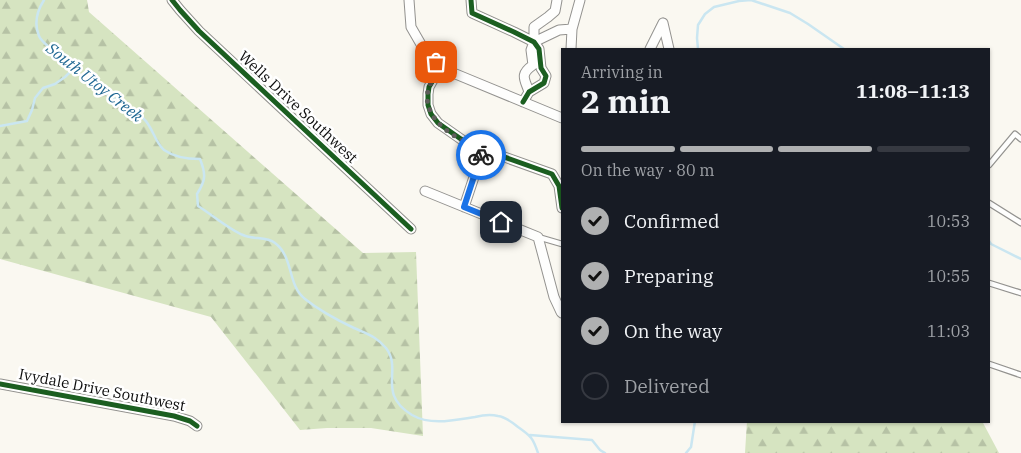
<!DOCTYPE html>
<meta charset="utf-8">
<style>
body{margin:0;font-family:"IBM Plex Serif",serif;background:#242831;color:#f1f3f6;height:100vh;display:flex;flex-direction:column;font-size:19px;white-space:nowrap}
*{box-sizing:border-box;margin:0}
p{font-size:16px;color:#9ea1a6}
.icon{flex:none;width:28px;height:28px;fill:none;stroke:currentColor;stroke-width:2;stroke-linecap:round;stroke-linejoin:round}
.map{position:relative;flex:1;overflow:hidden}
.sheet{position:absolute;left:561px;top:48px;width:429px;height:375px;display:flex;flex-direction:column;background:#171b24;border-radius:0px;box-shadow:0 1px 4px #0004}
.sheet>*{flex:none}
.pin{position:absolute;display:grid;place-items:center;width:42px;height:42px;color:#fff;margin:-21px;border-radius:10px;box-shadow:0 2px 8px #0006}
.courier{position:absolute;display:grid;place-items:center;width:50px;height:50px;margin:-25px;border:4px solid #1a73e8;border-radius:50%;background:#fff;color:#222;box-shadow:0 1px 6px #0007}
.headline em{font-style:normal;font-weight:700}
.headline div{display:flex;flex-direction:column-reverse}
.headline{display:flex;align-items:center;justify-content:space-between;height:85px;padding:0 20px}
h1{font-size:32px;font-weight:700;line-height:38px}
.bar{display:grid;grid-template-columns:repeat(4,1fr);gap:8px 5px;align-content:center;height:60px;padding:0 20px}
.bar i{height:6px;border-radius:4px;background:#363941}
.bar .selected{background:#afb0b1}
.bar p{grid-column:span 4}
ol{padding:0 20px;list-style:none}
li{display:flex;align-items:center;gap:15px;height:55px}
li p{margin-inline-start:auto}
li .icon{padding:5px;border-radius:50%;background:#afb0b1;color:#111;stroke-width:4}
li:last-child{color:#9ea1a6}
li i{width:28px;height:28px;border:2px solid #363941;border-radius:50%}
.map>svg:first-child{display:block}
.forest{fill:url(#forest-firs)}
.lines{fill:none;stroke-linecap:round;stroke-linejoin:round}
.stream{stroke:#cae6f1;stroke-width:2.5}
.service-casing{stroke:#93928f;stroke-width:7}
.minor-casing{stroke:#93928f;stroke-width:11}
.service{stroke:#fefefd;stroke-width:4.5}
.minor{stroke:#fefefd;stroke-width:9}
.cycleway-casing{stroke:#fff;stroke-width:8}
.cycleway{stroke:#1b5e20;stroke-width:5}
.done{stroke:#5f5f5c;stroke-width:5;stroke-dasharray:0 9}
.route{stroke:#1a73e8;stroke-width:6}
.labels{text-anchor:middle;stroke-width:5;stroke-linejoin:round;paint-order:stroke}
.street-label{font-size:15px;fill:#0c0c0c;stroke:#fff}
.water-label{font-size:16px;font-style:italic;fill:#206893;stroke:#fff}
</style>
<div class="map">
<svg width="1021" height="453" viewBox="0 0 1021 453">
<defs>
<pattern id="forest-firs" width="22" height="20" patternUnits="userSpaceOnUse" patternTransform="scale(1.25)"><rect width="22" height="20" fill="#d6e4c1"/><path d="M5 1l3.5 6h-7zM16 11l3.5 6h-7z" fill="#b6c2a5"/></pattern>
</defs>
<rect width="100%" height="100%" fill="#faf8f1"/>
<path class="forest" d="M 0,0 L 87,0 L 89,12 L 363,253 L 416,252 L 423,436 L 371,428 L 327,428 L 300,430 L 211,317 L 0,259 Z
M 747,421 L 982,421 L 999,453 L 745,453 Z"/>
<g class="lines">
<path class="stream" d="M 44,0 C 37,11 34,24 39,36 C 41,41 48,46 52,50 C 68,66 86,81 105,93 C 118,102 133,108 143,118 C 153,127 154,141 164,150 C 174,157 189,159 200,159 C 206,174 206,180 197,194 L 198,206 C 211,214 230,230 243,235 C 254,240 266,236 275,243 C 294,257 287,285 305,299 C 320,311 337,320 354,328 C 367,334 376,336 386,348 C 403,370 376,393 412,415 C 431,426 455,420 475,417 C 483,415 490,414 498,416 C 505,417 512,422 518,427 C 531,436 533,438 538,453
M 698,49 L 697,38 L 698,25 L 705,14 L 714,7 L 739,1 L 751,0 L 790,13 L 808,24 L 844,49
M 0,126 L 27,121 L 32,110 L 35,98 L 43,88 L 55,84 L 65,77 L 73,69
M 989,241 L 991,244 L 1021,259
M 530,435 L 592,440 L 600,450 L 605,453
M 686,453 L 691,447 L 695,421"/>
<defs>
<path id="service" d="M 989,165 L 1015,134 L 1021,139
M 989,203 L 1021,223
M 538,237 L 562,244
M 989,283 L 1021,293
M 989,364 L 1021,375"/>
<path id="minor" d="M 172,0 L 180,10 L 199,31 L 411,229
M 409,0 L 411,27 L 426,53 L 436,62 L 446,70 L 562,118
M 471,0 L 472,13 L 514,32 L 534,42 L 539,49 L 541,68 L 546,76 L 544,83 L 529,92 L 523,102
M 663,23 L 669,49
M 534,42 L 559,30 L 572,29 L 580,0
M 571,49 L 572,29
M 650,49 L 663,23
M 441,66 L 429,87 L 428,94 L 428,105 L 431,114 L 438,123 L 468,144 L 552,174 L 559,186 L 562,208
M 529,92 C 525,79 519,75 533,65 L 531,50 L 534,42 L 534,27 L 548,17 L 555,11 L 557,0
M 425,191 L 538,237 L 554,297 L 561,312 L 562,313
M 464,207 L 483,150
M 0,384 L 174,416 L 190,421 L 197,426"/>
</defs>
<use href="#service" class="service-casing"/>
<use href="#minor" class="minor-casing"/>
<use href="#service" class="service"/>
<use href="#minor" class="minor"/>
<defs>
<path id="cycleway" d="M 172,0 L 180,10 L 199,31 L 411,229
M 471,0 L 472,13 L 514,32 L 534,42 L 539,49 L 541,68 L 546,76 L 544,83 L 529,92 L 523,102
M 441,66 L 429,87 L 428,94 L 428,105 L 431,114 L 438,123 L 468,144 L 552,174 L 559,186 L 562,208
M 0,384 L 174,416 L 190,421 L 197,426"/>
</defs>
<use href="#cycleway" class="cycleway-casing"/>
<use href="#cycleway" class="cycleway"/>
</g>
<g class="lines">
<path class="done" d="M 436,62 L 441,66 C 437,73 432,80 429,87 C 418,119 459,141 483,150 L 481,155"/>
<path class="route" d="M 481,155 L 464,207 L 501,222"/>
</g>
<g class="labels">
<g class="street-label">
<text transform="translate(298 107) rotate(43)" y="5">Wells Drive Southwest</text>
<text transform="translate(102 390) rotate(11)" y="5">Ivydale Drive Southwest</text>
</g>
<g class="water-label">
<text transform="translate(95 82) rotate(38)" y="6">South Utoy Creek</text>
</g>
</g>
</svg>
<div class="pin" style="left:436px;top:62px;background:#ea580c"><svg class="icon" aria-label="bag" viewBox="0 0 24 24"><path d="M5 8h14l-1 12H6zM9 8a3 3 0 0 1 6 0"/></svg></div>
<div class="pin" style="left:501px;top:222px;background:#1f2937"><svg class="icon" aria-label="home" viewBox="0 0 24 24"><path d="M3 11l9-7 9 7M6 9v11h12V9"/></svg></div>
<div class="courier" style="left:481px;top:155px"><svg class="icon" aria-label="bike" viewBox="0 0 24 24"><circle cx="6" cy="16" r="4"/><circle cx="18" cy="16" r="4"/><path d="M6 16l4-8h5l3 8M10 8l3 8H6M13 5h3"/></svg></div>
<section class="sheet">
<div class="headline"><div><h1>2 min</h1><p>Arriving in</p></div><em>11:08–11:13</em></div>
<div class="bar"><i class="selected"></i><i class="selected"></i><i class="selected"></i><i></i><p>On the way · 80 m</p></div>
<ol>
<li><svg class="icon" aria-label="check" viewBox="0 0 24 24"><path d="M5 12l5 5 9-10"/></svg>Confirmed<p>10:53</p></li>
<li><svg class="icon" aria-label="check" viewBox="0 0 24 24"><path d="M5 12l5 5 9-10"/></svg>Preparing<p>10:55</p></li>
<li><svg class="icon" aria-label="check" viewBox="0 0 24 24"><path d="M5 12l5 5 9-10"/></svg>On the way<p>11:03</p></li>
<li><i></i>Delivered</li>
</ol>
</section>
</div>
